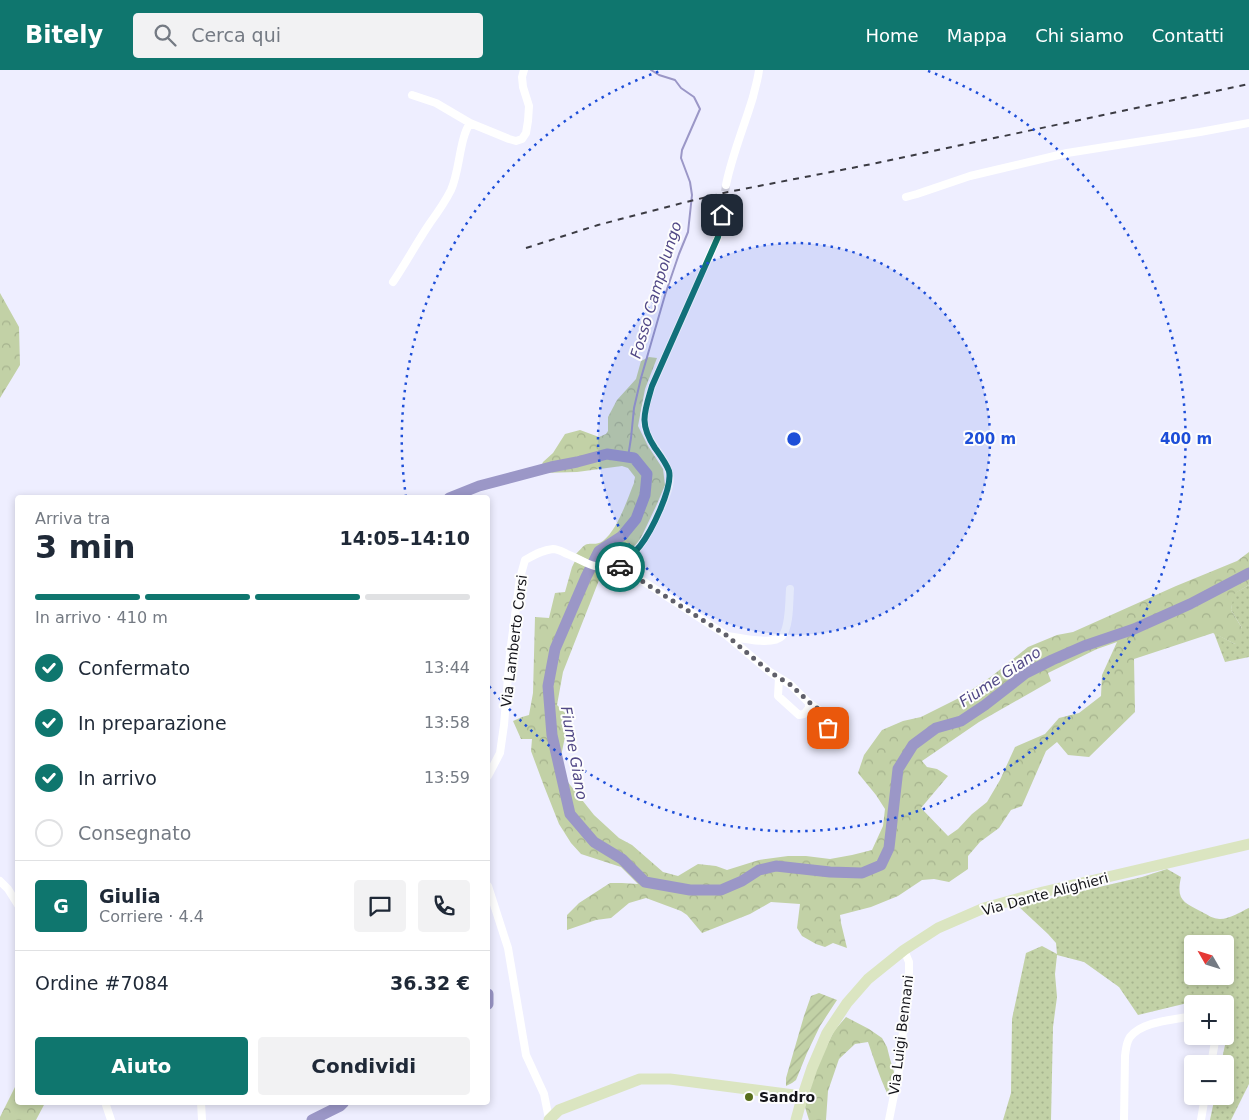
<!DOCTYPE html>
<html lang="it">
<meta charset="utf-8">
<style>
body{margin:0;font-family:"DejaVu Sans",sans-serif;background:#f2f2f3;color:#1f2937;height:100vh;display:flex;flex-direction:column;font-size:19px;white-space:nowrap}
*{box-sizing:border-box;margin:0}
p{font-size:16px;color:#747a83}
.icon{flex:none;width:28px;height:28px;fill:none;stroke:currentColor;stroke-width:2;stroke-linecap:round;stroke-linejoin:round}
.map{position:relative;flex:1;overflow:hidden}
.panel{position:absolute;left:15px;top:425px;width:475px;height:610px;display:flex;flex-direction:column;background:#fff;border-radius:5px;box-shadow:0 2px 8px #0003}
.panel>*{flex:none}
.needle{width:32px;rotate:309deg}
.buttons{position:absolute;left:1184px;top:865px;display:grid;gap:10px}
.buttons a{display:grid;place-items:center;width:50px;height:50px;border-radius:5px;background:#fff;box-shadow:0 2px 8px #0003;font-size:25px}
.pin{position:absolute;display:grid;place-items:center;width:42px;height:42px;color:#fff;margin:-21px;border-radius:10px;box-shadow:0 2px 8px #0006}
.courier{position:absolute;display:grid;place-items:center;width:50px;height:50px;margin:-25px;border:4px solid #0f766e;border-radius:50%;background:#fff;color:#222;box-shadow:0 1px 6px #0007}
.headline em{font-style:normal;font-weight:700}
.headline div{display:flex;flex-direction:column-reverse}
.headline{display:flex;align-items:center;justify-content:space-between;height:85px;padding:0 20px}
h1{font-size:32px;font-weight:700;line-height:38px}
.bar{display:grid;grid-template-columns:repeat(4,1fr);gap:8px 5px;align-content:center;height:60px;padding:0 20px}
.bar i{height:6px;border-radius:4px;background:#e0e1e3}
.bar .active{background:#0f766e}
.bar p{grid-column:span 4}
.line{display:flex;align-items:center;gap:12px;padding:0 20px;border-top:1px solid #e0e1e3}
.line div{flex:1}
.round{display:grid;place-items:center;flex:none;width:52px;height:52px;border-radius:5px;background:#f2f2f3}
ol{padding:0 20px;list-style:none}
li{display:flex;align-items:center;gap:15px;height:55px}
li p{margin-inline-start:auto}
li .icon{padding:5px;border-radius:50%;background:#0f766e;color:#fff;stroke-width:4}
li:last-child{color:#747a83}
li i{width:28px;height:28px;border:2px solid #e0e1e3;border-radius:50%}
.primary-button{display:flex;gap:10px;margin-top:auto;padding:10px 20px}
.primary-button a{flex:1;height:58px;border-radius:5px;background:#0f766e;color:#fff;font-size:20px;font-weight:700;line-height:58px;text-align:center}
.primary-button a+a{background:#f2f2f3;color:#1f2937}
header{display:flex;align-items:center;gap:30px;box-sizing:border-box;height:70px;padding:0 25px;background:#0f766e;color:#fff}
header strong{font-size:24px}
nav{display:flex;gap:28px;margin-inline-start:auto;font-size:18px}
.search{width:350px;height:45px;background:#f2f2f3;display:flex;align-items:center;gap:12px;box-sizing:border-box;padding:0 18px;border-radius:5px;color:#747a83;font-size:19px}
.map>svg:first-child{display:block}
.grass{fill:url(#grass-dots);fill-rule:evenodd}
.forest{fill:url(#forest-crowns);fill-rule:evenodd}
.garden{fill:url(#garden-furrows)}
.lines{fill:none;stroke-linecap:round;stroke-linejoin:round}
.stream{stroke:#9b97c7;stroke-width:2}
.river{stroke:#9b97c7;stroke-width:11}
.street-tunnel{stroke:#cdcddc;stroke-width:8;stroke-dasharray:8 4;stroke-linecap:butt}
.street{stroke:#fff;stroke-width:8}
.secondary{stroke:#dbe5c1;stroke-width:11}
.rail{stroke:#3b3b43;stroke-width:2;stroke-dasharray:6 6;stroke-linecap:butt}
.done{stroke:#60606a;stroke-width:5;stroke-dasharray:0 9}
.route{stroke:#0f766e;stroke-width:6}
.ring{fill:none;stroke:#1d4ed8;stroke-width:2.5;stroke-dasharray:2.5 5}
.poi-dot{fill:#576d1c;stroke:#fdfdfd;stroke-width:2}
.labels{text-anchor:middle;stroke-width:4;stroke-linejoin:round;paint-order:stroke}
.street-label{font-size:14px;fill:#131319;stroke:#fdfdfd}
.poi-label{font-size:14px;font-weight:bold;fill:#131319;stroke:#fdfdfd;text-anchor:start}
.water-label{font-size:15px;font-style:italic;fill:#514886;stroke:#fdfdfd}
.centre{fill:#1d4ed8;stroke:#fdfdfd;stroke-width:2.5}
.ring-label{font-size:15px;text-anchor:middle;font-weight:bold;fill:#1d4ed8;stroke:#fdfdfd;stroke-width:4;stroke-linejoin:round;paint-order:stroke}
</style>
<header>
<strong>Bitely</strong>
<div class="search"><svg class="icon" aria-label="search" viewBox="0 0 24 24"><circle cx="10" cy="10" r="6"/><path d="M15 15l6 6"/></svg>Cerca qui</div>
<nav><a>Home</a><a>Mappa</a><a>Chi siamo</a><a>Contatti</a></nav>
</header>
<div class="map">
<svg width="1249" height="1050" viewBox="0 0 1249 1050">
<defs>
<pattern id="grass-dots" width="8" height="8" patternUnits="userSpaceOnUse" patternTransform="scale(1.25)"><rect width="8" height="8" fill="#c2d1a6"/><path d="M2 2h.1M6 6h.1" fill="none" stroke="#a6b38e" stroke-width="1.8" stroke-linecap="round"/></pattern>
<pattern id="forest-crowns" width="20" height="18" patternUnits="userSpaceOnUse" patternTransform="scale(1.25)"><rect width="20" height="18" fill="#c2d1a6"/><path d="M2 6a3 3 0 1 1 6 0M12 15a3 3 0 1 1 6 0" fill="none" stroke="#a6b38e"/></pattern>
<pattern id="garden-furrows" width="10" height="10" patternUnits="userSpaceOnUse" patternTransform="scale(1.25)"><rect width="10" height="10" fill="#c2d1a6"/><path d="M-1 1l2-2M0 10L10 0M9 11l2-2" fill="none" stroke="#a6b38e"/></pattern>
</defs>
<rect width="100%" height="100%" fill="#eef"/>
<path class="grass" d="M 1249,515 L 1249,587 L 1225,592 L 1214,563 L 1235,574 L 1242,558 L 1231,540 L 1233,524 Z
M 1167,799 L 1181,807 C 1176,830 1183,832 1202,842 C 1208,845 1213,849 1220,849 C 1230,849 1240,842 1249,838 L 1249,1014 L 1231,1050 L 1210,1050 L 1215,1026 L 1225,1026 L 1225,994 L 1221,994 L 1225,975 L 1225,934 L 1211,934 L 1204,929 L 1138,945 L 1119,917 L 1084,892 L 1057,885 L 1055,904 L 1057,927 L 1053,957 L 1051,1050 L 1003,1050 L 1011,1023 L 1012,949 L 1026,883 L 1042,876 L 1057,884 L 1056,873 L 1048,864 L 1018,836 L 1142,807 ZM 1192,874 L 1225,874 L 1225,906 L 1192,906 Z"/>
<path class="forest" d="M 0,223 L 19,257 L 20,295 L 0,328 Z
M 649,287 L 657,288 L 645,319 L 638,356 L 648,376 L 663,399 L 665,415 L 657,434 L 638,474 L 617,486 L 598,493 L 590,491 L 576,484 C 579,481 582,477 585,475 C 591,472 596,476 603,471 C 618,459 627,430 634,413 L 635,407 L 628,398 L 622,396 L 577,402 L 542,403 L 541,397 L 543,392 L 553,383 L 565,364 L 580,360 L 599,367 L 606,364 L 608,361 L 608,347 L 617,330 L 636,309 L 641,291 Z
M 1249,482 L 1249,515 L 1234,524 L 1231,540 L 1242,558 L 1241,571 L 1235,574 L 1213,563 L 1134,589 L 1135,642 L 1089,687 L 1068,685 L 1057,672 L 1046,681 L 1022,736 L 1011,740 L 999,758 L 980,772 L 968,786 L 968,799 L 949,812 L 934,809 L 922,810 L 898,826 L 871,837 L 840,845 L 841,853 L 847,878 L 833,873 L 825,877 L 816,874 L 802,866 L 797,858 L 800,834 L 771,832 L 750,844 L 702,863 L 687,845 L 681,841 L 646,828 L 629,833 L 611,848 L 596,850 L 567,860 L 567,845 L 579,833 L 610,813 L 622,813 L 638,814 L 621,797 L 581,784 L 571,773 L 559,754 L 544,716 L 531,681 L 532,669 L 521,669 L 513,651 L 522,647 L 529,645 L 533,623 L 535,547 L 549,548 L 555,523 L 565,522 L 572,497 L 575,491 L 603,500 L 563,602 L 557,635 L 565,643 L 565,667 L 561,686 L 567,711 L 594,745 L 619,768 L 632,775 L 663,802 L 678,806 L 698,794 L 716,796 L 727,800 L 759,790 L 788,786 L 806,786 L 830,789 L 852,785 L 872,780 L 883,756 L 885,739 L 876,725 L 858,703 L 864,685 L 882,660 L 903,651 L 921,647 L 961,627 L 992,606 L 1028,577 L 1057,565 L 1073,562 L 1176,516 L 1237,491 ZM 1117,572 L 1102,605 L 1101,626 L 1079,643 L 1059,648 L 1045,664 L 1015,677 L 1000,710 L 987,732 L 972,744 L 958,759 L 948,766 L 921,738 L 948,706 L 937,699 L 927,697 L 922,691 L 979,652 L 1051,611 L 1048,603 L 1097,579 Z
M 846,947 L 869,959 L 882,968 L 887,977 L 890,989 L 894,1002 L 891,1017 L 887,1023 C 879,1006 874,989 868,972 L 855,974 L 839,989 L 828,1021 L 826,1050 L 809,1050 L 805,1037 L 817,995 L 834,961 Z
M 17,1013 L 18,1032 L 45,1033 L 36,1050 L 0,1050 L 0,1047 Z"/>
<path class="garden" d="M 819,923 L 837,930 L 820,956 L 807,983 L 796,1010 L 792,1013 L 786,1016 L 786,1008 L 804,946 L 811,926 Z"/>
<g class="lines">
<path class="stream" d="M 628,387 L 631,368 L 634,338 L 641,308 L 665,225 L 679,184 L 688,162 L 692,125 L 690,112 L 681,88 L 682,80 L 700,39 L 694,27 L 681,18 L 675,10 L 659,5 L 651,0"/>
<path class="river" d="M 449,428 L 479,416 L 551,397 L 577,392 L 607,384 L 634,388 L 647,404 L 645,425 L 636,449 L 622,466 L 599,481 L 586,507 L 555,579 L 548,616 L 552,665 L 570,744 L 594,772 L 622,789 L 645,812 L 690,820 L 721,820 L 742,811 L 759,800 L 776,796 L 830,802 L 862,803 L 881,795 L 889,778 L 898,699 L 913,675 L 936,658 L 961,651 L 985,635 L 1026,603 L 1052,590 L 1084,576 L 1134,559 L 1190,534 L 1249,503
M 488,924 L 488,934
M 312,1050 L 340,1036 L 344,1032"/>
<path class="street-tunnel" d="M 722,145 L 726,115"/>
<path class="street" d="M 412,25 L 436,33 L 470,53 L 509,69 L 516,71 L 522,69 L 526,63 L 528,51 L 529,36 L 523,17 L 522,7 L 524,0
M 726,115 C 732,85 744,57 753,27 C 755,18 758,9 759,0
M 906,127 L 917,124 L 970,106 L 1067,83 L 1200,62 L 1249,53
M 393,212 C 406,193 417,172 430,153 C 438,142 445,132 451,120 C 460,100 459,70 470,53
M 615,493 L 726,565 L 770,602 L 791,615 L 809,633 L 825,644 L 828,658
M 728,566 C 740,568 773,576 782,566 C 790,557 789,531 790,519
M 779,608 L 778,626 L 799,645 L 804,644 L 809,638 L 809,633
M 488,706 L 500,683 L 504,655 L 510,583 L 520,508 L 525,490 C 534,485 542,480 553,479 C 558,479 563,482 567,484 C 576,487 586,494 595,496 C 611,499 629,488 639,477 C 648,467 666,429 669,416 C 671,408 669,400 665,393 C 659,381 648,371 645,357 C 642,344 648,329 652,316 L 718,167 L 722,145
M 0,811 L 8,819 L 18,835
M 488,816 L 508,878 L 526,985 L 544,1024 L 549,1049
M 1211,994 L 1216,966
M 105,1032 L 111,1050
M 201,1032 L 202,1050
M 889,1050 L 899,1000 L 909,902 L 909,892 L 904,880
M 1124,1050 L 1125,986 C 1126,979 1126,973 1130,967 C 1142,951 1174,950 1192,946
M 1201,1050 L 1205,1026"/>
<path class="secondary" d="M 549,1050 L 559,1040 L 640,1009 L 670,1009 L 794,1025 L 802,1028
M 796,1050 L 802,1028 L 812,998 L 827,963 L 847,933 L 868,909 L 904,880 L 938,858 L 984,838 L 1043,822 L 1249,774"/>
<path class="rail" d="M 526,178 L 598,155 L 686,132 L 728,122 L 872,94 L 1249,14"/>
</g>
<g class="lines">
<path class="done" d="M 620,497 L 726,565 L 770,602 L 791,615 L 809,632 L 825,644 L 828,658"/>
<path class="route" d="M 620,497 L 616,493 C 625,489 634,484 640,476 C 651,462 673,418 669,401 C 666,393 660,385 655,378 C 639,354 644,343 652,316 L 718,167 L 722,145"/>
</g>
<circle cx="794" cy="369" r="196" fill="#1d4ed8" fill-opacity=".12"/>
<g class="ring">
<circle cx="794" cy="369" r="196"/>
<path d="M406 427A392 392 0 0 1 660 1M928 1A392 392 0 1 1 489 616"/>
</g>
<circle class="poi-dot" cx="749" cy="1027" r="5"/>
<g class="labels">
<g class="street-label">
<text transform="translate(514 571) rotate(-83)" y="5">Via Lamberto Corsi</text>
<text transform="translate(1045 824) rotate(-15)" y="5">Via Dante Alighieri</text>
<text transform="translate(901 965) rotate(-83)" y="5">Via Luigi Bennani</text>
</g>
<g class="poi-label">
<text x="759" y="1032">Sandro</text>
</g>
<g class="water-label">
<text transform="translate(656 220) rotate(-73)" y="5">Fosso Campolungo</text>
<text transform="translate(1000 607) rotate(-34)" y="5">Fiume Giano</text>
<text transform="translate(574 683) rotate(80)" y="5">Fiume Giano</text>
</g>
</g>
<circle cx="794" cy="369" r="8" class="centre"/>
<g class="ring-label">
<text x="990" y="374">200 m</text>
<text x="1186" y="374">400 m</text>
</g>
</svg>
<div class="buttons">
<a><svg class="needle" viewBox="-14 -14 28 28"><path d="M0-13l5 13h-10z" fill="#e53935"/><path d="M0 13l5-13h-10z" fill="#747a83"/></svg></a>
<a>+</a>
<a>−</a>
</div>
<div class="pin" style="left:828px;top:658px;background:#ea580c"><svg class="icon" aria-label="bag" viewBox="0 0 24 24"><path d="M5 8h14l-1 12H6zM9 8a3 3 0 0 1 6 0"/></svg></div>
<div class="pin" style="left:722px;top:145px;background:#1f2937"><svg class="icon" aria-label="home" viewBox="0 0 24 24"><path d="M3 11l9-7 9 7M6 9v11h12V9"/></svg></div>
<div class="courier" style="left:620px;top:497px"><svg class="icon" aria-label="car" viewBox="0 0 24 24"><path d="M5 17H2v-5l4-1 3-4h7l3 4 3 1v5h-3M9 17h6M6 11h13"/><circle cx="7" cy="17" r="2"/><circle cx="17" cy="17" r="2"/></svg></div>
<section class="panel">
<div class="headline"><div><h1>3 min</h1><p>Arriva tra</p></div><em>14:05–14:10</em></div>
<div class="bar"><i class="active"></i><i class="active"></i><i class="active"></i><i></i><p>In arrivo · 410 m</p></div>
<ol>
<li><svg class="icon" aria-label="check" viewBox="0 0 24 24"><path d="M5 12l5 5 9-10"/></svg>Confermato<p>13:44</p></li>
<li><svg class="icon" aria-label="check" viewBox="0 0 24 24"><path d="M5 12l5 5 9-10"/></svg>In preparazione<p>13:58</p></li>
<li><svg class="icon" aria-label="check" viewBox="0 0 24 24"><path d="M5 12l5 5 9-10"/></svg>In arrivo<p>13:59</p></li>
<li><i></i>Consegnato</li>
</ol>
<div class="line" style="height:90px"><b class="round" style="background:#0f766e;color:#fff">G</b><div><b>Giulia</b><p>Corriere · 4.4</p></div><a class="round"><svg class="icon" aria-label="chat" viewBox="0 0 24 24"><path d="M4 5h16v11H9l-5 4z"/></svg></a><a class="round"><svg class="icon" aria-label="phone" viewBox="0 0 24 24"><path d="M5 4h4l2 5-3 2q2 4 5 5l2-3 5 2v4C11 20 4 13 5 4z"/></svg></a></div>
<div class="line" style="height:65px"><div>Ordine #7084</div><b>36.32 €</b></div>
<div class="primary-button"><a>Aiuto</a><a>Condividi</a></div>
</section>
</div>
